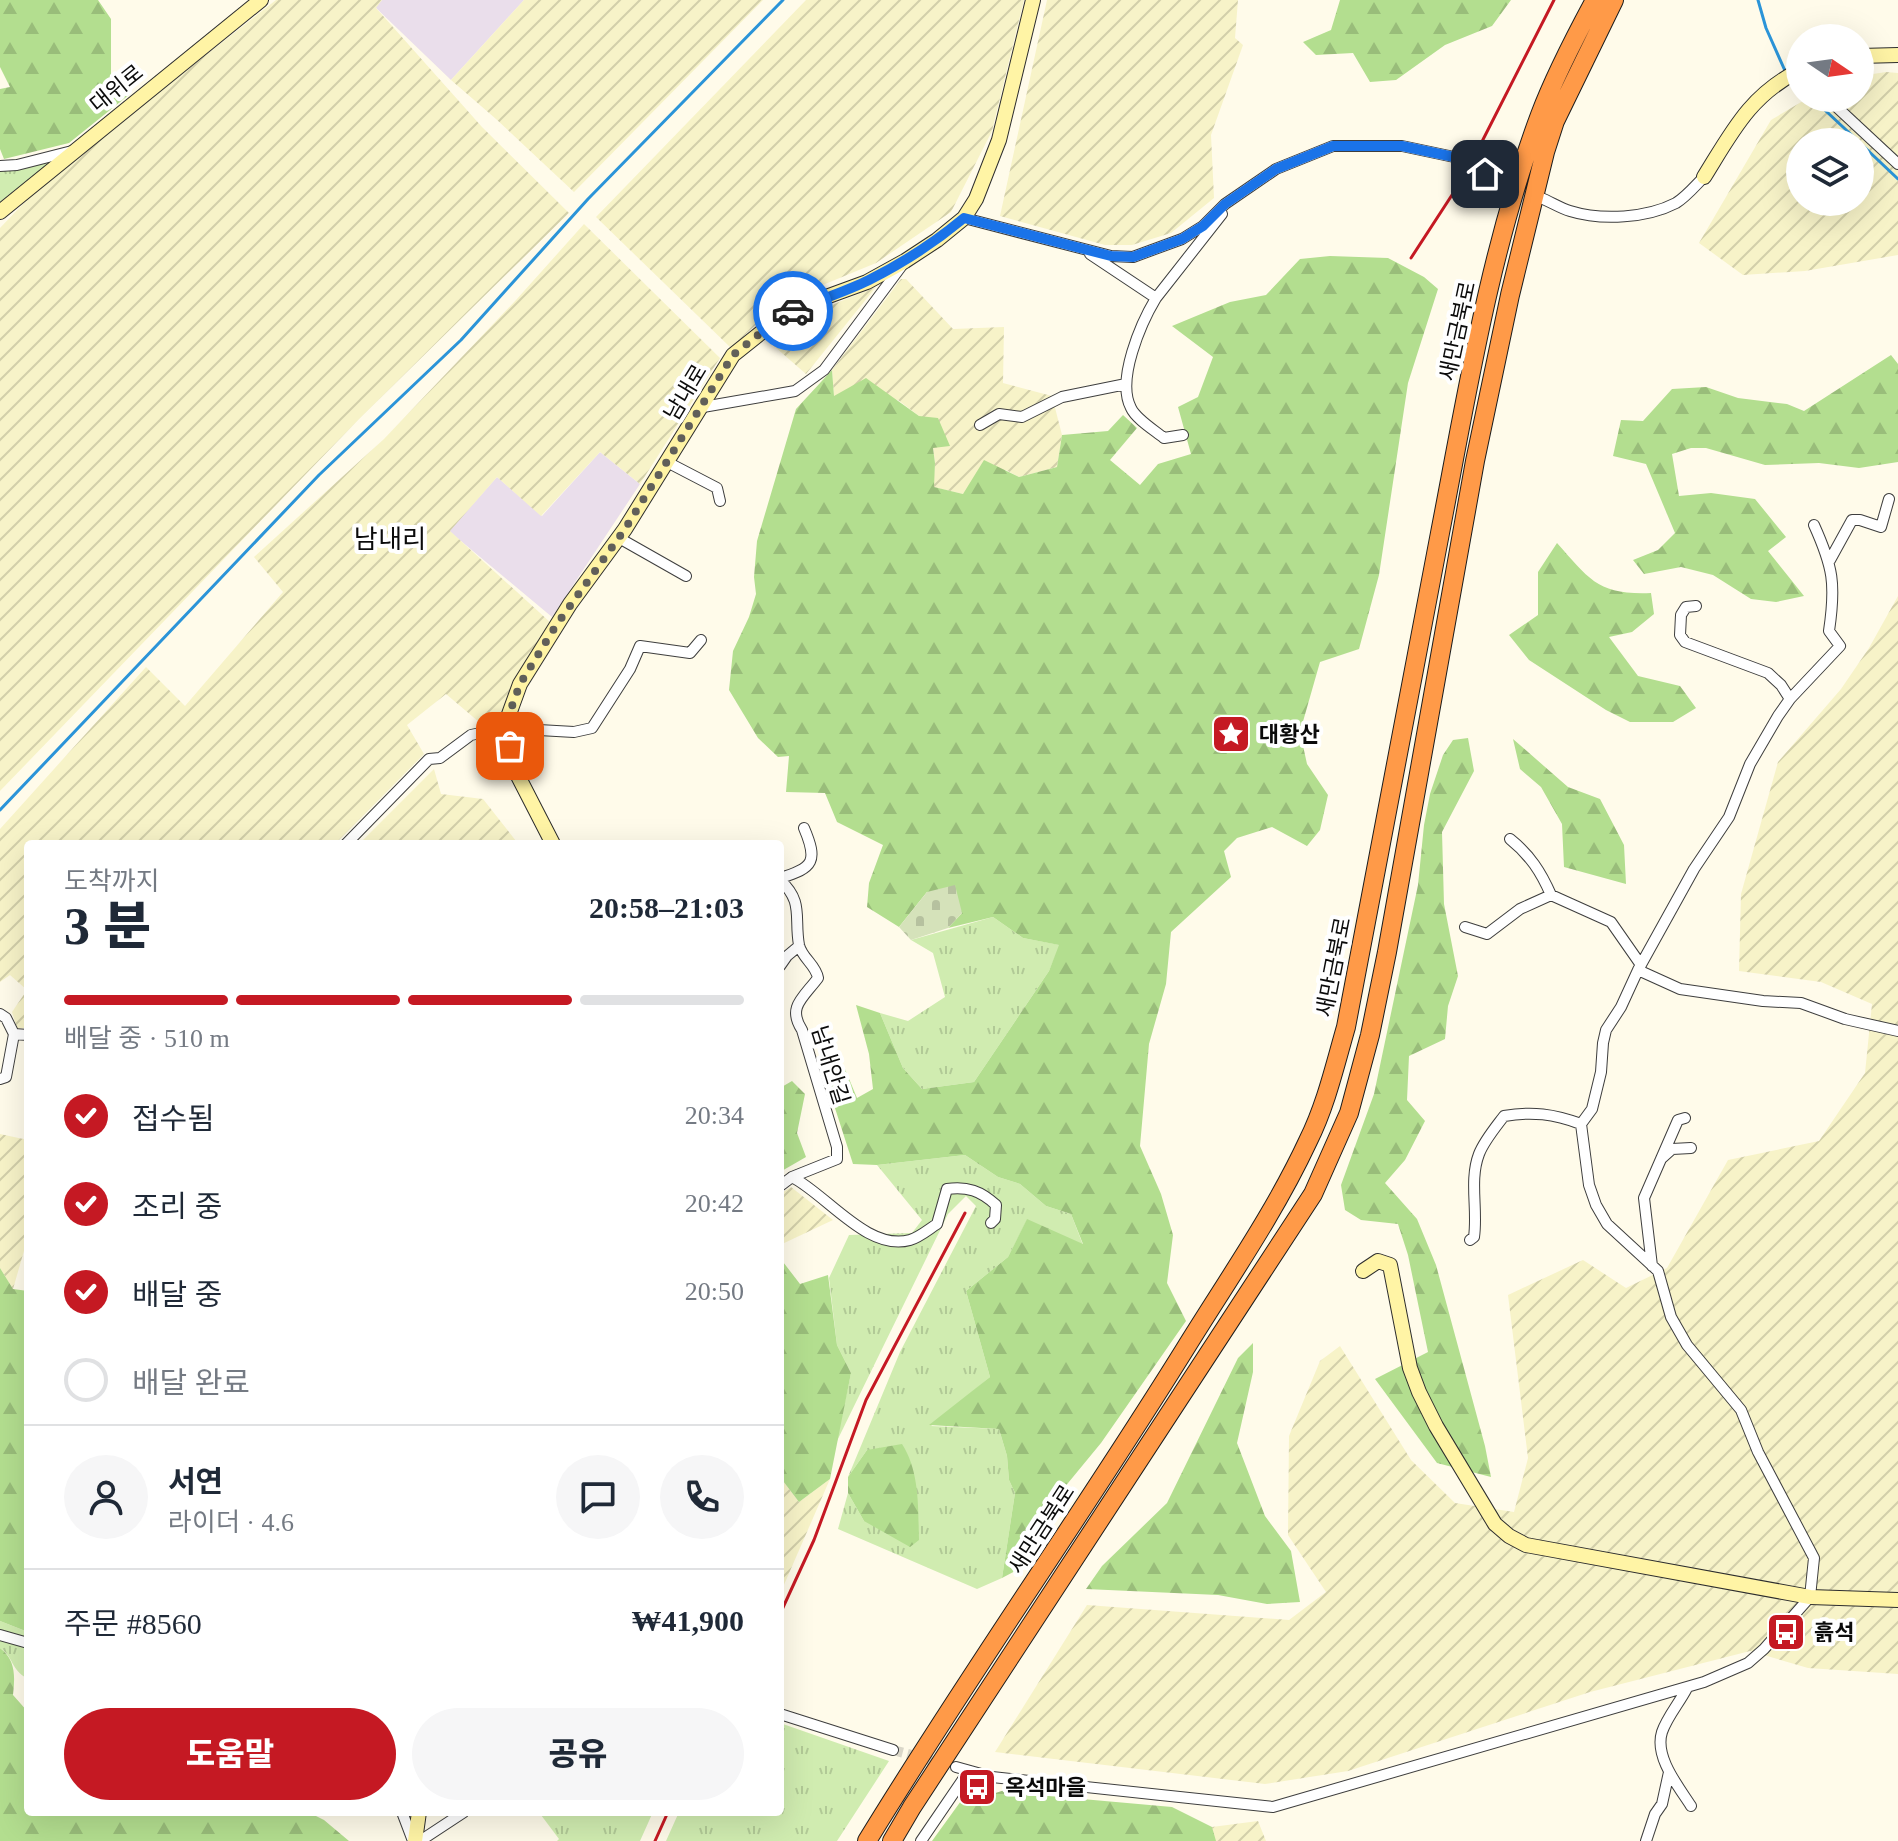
<!DOCTYPE html>
<html lang="ko">
<meta charset="utf-8">
<style>
body{margin:0;font-family:"Times New Roman","Noto Sans KR",serif;background:#f6f6f7;color:#1f2937;height:100vh;display:flex;flex-direction:column;font-size:30px;white-space:nowrap}
*{box-sizing:border-box;margin:0}
p{font-size:26px;color:#747a83}
.icon{flex:none;width:44px;height:44px;fill:none;stroke:currentColor;stroke-width:2;stroke-linecap:round;stroke-linejoin:round}
.map{position:relative;flex:1;overflow:hidden}
.side{position:absolute;left:24px;top:840px;width:760px;height:976px;display:flex;flex-direction:column;background:#fff;border-radius:8px;box-shadow:0 8px 32px #0002}
.side>*{flex:none}
.needle{width:52px;rotate:103deg}
.controls{position:absolute;left:1786px;top:24px;display:grid;gap:16px}
.controls a{display:grid;place-items:center;width:88px;height:88px;border-radius:50%;background:#fff;box-shadow:0 8px 32px #0002;font-size:40px}
.pin{position:absolute;display:grid;place-items:center;width:68px;height:68px;color:#fff;margin:-34px;border-radius:16px;box-shadow:0 4px 12px #0006}
.courier{position:absolute;display:grid;place-items:center;width:80px;height:80px;margin:-40px;border:6px solid #1a73e8;border-radius:50%;background:#fff;color:#222;box-shadow:0 2px 10px #0007}
.head em{font-style:normal;font-weight:800}
.head div{display:flex;flex-direction:column-reverse}
.head{display:flex;align-items:center;justify-content:space-between;height:136px;padding:0 40px}
h1{font-size:52px;font-weight:800;line-height:60px}
.bar{display:grid;grid-template-columns:repeat(4,1fr);gap:12px 8px;align-content:center;height:96px;padding:0 40px}
.bar i{height:10px;border-radius:6px;background:#e0e1e3}
.bar .current{background:#c51923}
.bar p{grid-column:span 4}
.line{display:flex;align-items:center;gap:20px;padding:0 40px;border-top:2px solid #e0e1e3}
.line div{flex:1}
.round{display:grid;place-items:center;flex:none;width:84px;height:84px;border-radius:42px;background:#f6f6f7}
ol{padding:0 40px;list-style:none}
li{display:flex;align-items:center;gap:24px;height:88px}
li p{margin-inline-start:auto}
li .icon{padding:8px;border-radius:50%;background:#c51923;color:#fff;stroke-width:4}
li:last-child{color:#747a83}
li i{width:44px;height:44px;border:4px solid #e0e1e3;border-radius:50%}
.button{display:flex;gap:16px;margin-top:auto;padding:16px 40px}
.button a{flex:1;height:92px;border-radius:48px;background:#c51923;color:#fff;font-size:32px;font-weight:800;line-height:92px;text-align:center}
.button a+a{background:#f6f6f7;color:#1f2937}
.map>svg:first-child{display:block}
.industrial{fill:#eadeeb}
.farmland{fill:url(#farmland-furrows);fill-rule:evenodd}
.grass{fill:url(#grass-tufts)}
.forest{fill:url(#forest-firs)}
.cemetery{fill:url(#cemetery-stones)}
.lines{fill:none;stroke-linecap:round;stroke-linejoin:round}
.stream{stroke:#2b94d8;stroke-width:3}
.street-tunnel{stroke:#dad7c9;stroke-width:10;stroke-dasharray:10 5;stroke-linecap:butt}
.street-casing{stroke:#3e3e3e;stroke-width:12}
.secondary-casing{stroke:#2d2d2d;stroke-width:16}
.highway-casing{stroke:#1c1c1c;stroke-width:20}
.street{stroke:#fff;stroke-width:10}
.secondary{stroke:#fff4a5;stroke-width:14}
.highway{stroke:#ff9a48;stroke-width:18}
.rail{stroke:#c51923;stroke-width:3}
.done{stroke:#605f59;stroke-width:8;stroke-dasharray:0 14.4}
.route{stroke:#1a73e8;stroke-width:10}
.labels{text-anchor:middle;stroke-width:8;stroke-linejoin:round;paint-order:stroke}
.street-label{font-size:22px;fill:#0b0b0b;stroke:#fff}
.poi-label{font-size:22px;font-weight:bold;fill:#0b0b0b;stroke:#fff;text-anchor:start}
.quarter-label{font-size:26px;fill:#0b0b0b;stroke:#fff}
</style>
<div class="map">
<svg width="1898" height="1841" viewBox="0 0 1898 1841">
<defs>
<pattern id="farmland-furrows" width="10" height="10" patternUnits="userSpaceOnUse" patternTransform="scale(2)"><rect width="10" height="10" fill="#f7f3c8"/><path d="M-1 1l2-2M0 10L10 0M9 11l2-2" fill="none" stroke="#d2cfaa"/></pattern>
<pattern id="grass-tufts" width="24" height="20" patternUnits="userSpaceOnUse" patternTransform="scale(2)"><rect width="24" height="20" fill="#d0ecb0"/><path d="M3 7l-1-3M5 7V3M7 7l1-3M15 17l-1-3M17 17v-4M19 17l1-3" fill="none" stroke="#b1c996"/></pattern>
<pattern id="forest-firs" width="22" height="20" patternUnits="userSpaceOnUse" patternTransform="scale(2)"><rect width="22" height="20" fill="#b3de8f"/><path d="M5 1l3.5 6h-7zM16 11l3.5 6h-7z" fill="#99bd7a"/></pattern>
<pattern id="cemetery-stones" width="16" height="16" patternUnits="userSpaceOnUse" patternTransform="scale(2)"><rect width="16" height="16" fill="#d5e2ba"/><path d="M2 7V4a2 2 0 0 1 4 0v3zM10 15v-3a2 2 0 0 1 4 0v3z" fill="#b6c19f"/></pattern>
</defs>
<rect width="100%" height="100%" fill="#fffbea"/>
<path class="industrial" d="M 382,0 L 524,0 L 451,80 L 375,7 Z
M 600,452 L 640,484 L 552,617 L 449,531 L 497,477 L 542,516 Z"/>
<path class="farmland" d="M 276,0 L 382,0 L 376,8 L 482,127 L 569,213 L 360,418 L 0,791 L 0,228 L 43,183 Z
M 524,0 L 763,0 L 574,192 L 496,119 L 451,80 Z
M 806,0 L 1024,0 L 992,131 L 951,212 L 876,263 L 779,303 L 731,348 L 596,217 Z
M 1047,0 L 1238,0 L 1235,38 L 1243,45 L 1211,135 L 1214,198 L 1171,233 L 1132,245 L 1105,245 L 1000,216 Z
M 1886,72 L 1898,73 L 1898,255 L 1805,271 L 1743,275 L 1699,243 L 1771,120 L 1808,98 L 1860,98 L 1860,76 ZM 1800,142 L 1860,142 L 1860,202 L 1800,202 Z
M 584,224 L 720,358 L 640,484 L 600,452 L 541,516 L 497,477 L 450,531 L 551,623 L 498,721 L 479,722 L 446,694 L 407,725 L 424,754 L 335,844 L 28,844 L 28,1028 L 17,1028 L 12,1012 L 27,990 L 10,975 L 0,982 L 0,829 L 146,667 L 185,706 L 283,592 L 254,557 L 384,439 L 516,300 Z
M 901,279 L 906,279 L 953,329 L 1004,327 L 1003,383 L 1052,396 L 1062,435 L 1057,467 L 1019,477 L 1006,470 L 963,494 L 933,487 L 935,463 L 933,447 L 949,445 L 919,416 L 898,400 L 834,396 L 832,370 Z
M 876,287 L 806,374 L 767,340 L 787,323 Z
M 1898,596 L 1898,1674 L 1808,1668 L 1750,1651 L 1590,1692 L 1348,1771 L 1265,1784 L 995,1752 L 1087,1605 L 1289,1620 L 1326,1592 L 1288,1535 L 1289,1436 L 1320,1361 L 1340,1346 L 1411,1460 L 1455,1503 L 1514,1512 L 1528,1458 L 1508,1295 L 1583,1260 L 1626,1288 L 1667,1268 L 1728,1160 L 1819,1141 L 1865,1073 L 1872,1004 L 1821,982 L 1739,971 L 1741,894 L 1778,762 L 1841,689 L 1869,648 Z
M 434,769 L 441,794 L 483,799 L 516,841 L 514,844 L 359,844 Z
M 0,1134 L 28,1140 L 28,1237 L 13,1289 L 0,1268 Z
M 791,1187 L 833,1220 L 780,1245 L 780,1194 Z
M 780,1477 L 799,1502 L 830,1479 L 780,1594 Z
M 1258,1821 L 1266,1841 L 1215,1841 L 1212,1827 Z"/>
<path class="grass" d="M 49,163 L 0,202 L 0,168 Z
M 993,917 L 1023,938 L 1060,945 L 1049,971 L 974,1082 L 922,1089 L 903,1068 L 880,1013 L 908,1021 L 945,997 L 933,953 L 911,940 Z
M 965,1155 L 998,1177 L 1020,1184 L 1046,1206 L 1071,1214 L 1083,1245 L 1027,1220 L 1008,1257 L 966,1291 L 990,1377 L 931,1426 L 999,1429 L 1007,1456 L 1009,1480 L 1015,1493 L 1002,1578 L 977,1589 L 838,1529 L 848,1493 L 864,1521 L 867,1450 L 848,1477 L 900,1352 L 976,1206 L 966,1196 L 948,1214 L 836,1443 L 851,1373 L 837,1345 L 829,1278 L 849,1235 L 912,1233 L 922,1220 L 877,1165 Z
M 0,1621 L 28,1632 L 28,1679 C 10,1669 14,1657 0,1648 Z
M 780,1723 L 889,1761 L 837,1841 L 666,1841 L 679,1812 L 780,1812 Z
M 545,1812 L 653,1812 L 640,1841 L 557,1841 L 559,1839 L 541,1815 Z"/>
<path class="forest" d="M 0,0 L 98,0 L 111,19 L 111,86 L 130,94 L 69,143 L 4,159 L 0,149 L 0,89 L 10,87 L 0,67 Z
M 1340,0 L 1511,0 L 1492,26 L 1445,45 L 1396,80 L 1370,82 L 1353,53 L 1316,55 L 1303,42 L 1331,30 Z
M 1330,256 L 1388,258 L 1424,277 L 1438,289 L 1408,383 L 1379,575 L 1359,649 L 1320,662 L 1300,732 L 1307,764 L 1328,795 L 1320,830 L 1307,846 L 1272,827 L 1237,838 L 1224,851 L 1231,877 L 1171,932 L 1166,984 L 1149,1044 L 1140,1146 L 1161,1194 L 1173,1235 L 1167,1283 L 1186,1321 L 1101,1443 L 1059,1494 L 1019,1569 L 1002,1578 L 1015,1493 L 1009,1480 L 1007,1456 L 999,1429 L 929,1425 L 990,1377 L 966,1291 L 1008,1257 L 1027,1219 L 1083,1244 L 1071,1214 L 1046,1206 L 1020,1184 L 998,1177 L 965,1155 L 877,1165 L 853,1164 L 824,1074 L 845,1069 L 857,1098 L 873,1089 L 869,1054 L 856,1005 L 880,1013 L 903,1068 L 922,1089 L 974,1082 L 1049,971 L 1059,945 L 1023,938 L 993,917 L 948,928 L 962,913 L 927,892 L 899,927 L 867,907 L 869,883 L 883,845 L 837,822 L 825,793 L 786,792 L 789,756 L 778,757 L 758,738 L 729,690 L 733,651 L 749,617 L 756,594 L 754,577 L 757,541 L 796,409 L 832,370 L 834,396 L 866,378 L 919,416 L 938,418 L 950,446 L 933,448 L 935,463 L 934,487 L 963,494 L 984,460 L 1019,477 L 1057,467 L 1062,435 L 1108,431 L 1123,415 L 1137,428 L 1110,460 L 1140,485 L 1158,464 L 1191,454 L 1178,407 L 1198,397 L 1213,357 L 1172,326 L 1230,302 L 1266,295 L 1300,259 Z
M 1891,355 L 1898,364 L 1898,462 L 1859,468 L 1819,463 L 1765,465 L 1706,448 L 1691,448 L 1672,454 L 1679,496 L 1711,493 L 1755,499 L 1786,537 L 1768,551 L 1804,596 L 1776,602 L 1751,599 L 1713,575 L 1681,567 L 1644,574 L 1633,560 L 1658,550 L 1675,533 L 1646,464 L 1613,456 L 1621,420 L 1643,421 L 1672,389 L 1706,387 L 1738,398 L 1787,404 L 1804,411 Z
M 1557,543 C 1590,580 1598,595 1651,593 L 1654,614 L 1632,632 L 1609,637 L 1638,676 L 1680,686 L 1696,708 L 1673,722 L 1630,722 L 1606,710 L 1529,660 L 1509,635 L 1538,615 L 1538,572 Z
M 1468,738 L 1474,771 L 1442,832 L 1444,904 L 1458,976 L 1448,1006 L 1445,1039 L 1409,1056 L 1407,1100 L 1425,1121 L 1405,1160 L 1385,1183 L 1417,1219 L 1436,1265 L 1485,1446 L 1491,1477 L 1437,1463 L 1375,1379 L 1428,1352 L 1408,1255 L 1398,1224 L 1361,1220 L 1345,1210 L 1341,1185 L 1374,1094 L 1418,885 L 1424,825 L 1430,794 L 1443,755 L 1453,740 Z
M 1513,739 L 1568,787 L 1600,799 L 1624,845 L 1626,884 L 1564,867 L 1562,824 L 1541,787 L 1520,769 Z
M 792,1081 L 805,1094 L 797,1133 L 806,1157 L 780,1172 L 780,1088 Z
M 780,1258 L 800,1284 L 828,1275 L 837,1345 L 851,1373 L 830,1479 L 799,1502 L 780,1477 Z
M 0,1268 L 13,1289 L 28,1291 L 28,1632 L 0,1621 Z
M 1253,1343 L 1253,1372 L 1237,1443 L 1265,1516 L 1291,1551 L 1300,1602 L 1267,1604 L 1218,1595 L 1086,1589 L 1102,1566 L 1167,1503 L 1238,1358 Z
M 902,1444 C 920,1472 918,1508 919,1540 L 910,1547 L 864,1521 L 848,1493 L 848,1477 L 867,1450 Z
M 0,1648 C 16,1660 15,1677 13,1695 L 28,1712 L 28,1812 L 308,1812 L 324,1820 L 349,1841 L 0,1841 Z
M 1008,1789 L 1026,1794 L 1172,1807 L 1212,1827 L 1216,1841 L 932,1841 L 966,1794 L 986,1796 Z"/>
<path class="cemetery" d="M 955,885 L 962,913 L 948,928 L 911,940 L 899,927 L 927,892 Z"/>
<g class="lines">
<path class="stream" d="M 1758,0 L 1766,28 L 1786,73
M 1812,98 L 1859,142
M 1860,143 L 1898,179
M 0,810 L 319,475 L 461,340 L 588,199 L 783,0"/>
<path class="street-tunnel" d="M 1485,174 L 1517,188
M 893,1750 L 956,1767"/>
<defs>
<path id="street" d="M 1827,98 L 1898,164
M 0,166 L 17,165 L 72,151
M 1541,198 C 1551,202 1560,208 1570,211 C 1602,221 1647,218 1676,203 C 1686,197 1695,186 1704,177
M 964,218 L 1111,256 L 1133,257 L 1182,239 L 1203,226 L 1225,204 L 1276,169 L 1333,146 L 1402,146 L 1454,157 L 1485,174
M 1090,254 L 1156,298 L 1222,214
M 1156,298 C 1141,323 1116,380 1131,408 C 1136,419 1154,430 1164,438 L 1183,435
M 703,407 L 795,391 L 824,370 L 903,264
M 980,425 L 999,414 L 1022,417 L 1062,397 L 1126,384
M 667,462 L 717,488 L 720,501
M 619,538 L 686,576
M 1830,560 L 1852,520 L 1860,520 L 1881,527 L 1889,499
M 1696,606 L 1686,607 L 1681,615 L 1680,635 L 1685,642 L 1768,673 L 1781,685 L 1790,699
M 1510,839 C 1530,855 1541,872 1551,895
M 346,844 L 429,759 L 440,758 L 471,735 L 504,728 L 574,732 L 592,728 L 630,669 L 640,646 L 690,653 L 701,640
M 780,878 C 814,868 818,861 804,828
M 780,880 C 804,902 794,917 799,945 C 802,958 816,965 818,978 C 803,998 787,1007 802,1030 L 837,1147 L 837,1159 L 792,1177 L 780,1186
M 1465,927 L 1487,934 L 1520,909 L 1551,895 L 1611,922 L 1641,965
M 780,966 L 787,956 L 799,946
M 1638,970 L 1680,989 L 1763,1001 L 1801,1003 L 1845,1019 L 1898,1031
M 0,1014 L 6,1018 L 14,1034 L 28,1035
M 0,1079 L 6,1077 L 14,1034
M 1662,1158 L 1672,1149 L 1691,1148
M 792,1177 C 827,1195 868,1252 910,1240 C 920,1237 929,1229 937,1224 L 947,1189 C 967,1186 981,1191 996,1205 L 995,1219 L 991,1223
M 1470,1240 L 1474,1237 C 1478,1210 1469,1180 1479,1154 C 1484,1141 1495,1128 1504,1116 C 1532,1111 1554,1114 1581,1124
M 1652,1266 L 1644,1198 L 1678,1120 L 1685,1118
M 0,1635 L 28,1643
M 1687,1688 C 1680,1702 1667,1717 1662,1732 C 1654,1757 1679,1787 1691,1806
M 780,1714 L 893,1750
M 956,1767 L 992,1777 L 1273,1807 L 1704,1682 L 1748,1663 L 1764,1649 L 1810,1597 L 1814,1558 L 1758,1452 L 1741,1410 L 1687,1345 L 1671,1317 L 1658,1271 L 1607,1224 L 1596,1205 L 1589,1185 L 1581,1124 L 1592,1109 L 1601,1072 L 1603,1043 L 1606,1030 L 1621,1007 L 1638,970 L 1694,869 L 1729,817 L 1750,764 L 1778,716 L 1790,699 L 1840,646 L 1829,631 C 1836,584 1833,567 1814,525
M 402,1812 L 413,1841
M 420,1841 L 464,1812
M 921,1841 L 968,1772
M 1646,1841 L 1655,1814 L 1662,1804 L 1669,1772"/>
<path id="secondary" d="M 1860,56 L 1898,55
M 1704,177 C 1732,132 1750,95 1800,70
M 0,212 L 261,0
M 553,844 L 517,774 L 504,728 L 520,684 L 570,604 L 625,529 L 733,355 L 778,319 L 815,301 L 867,282 L 905,261 L 937,240 L 964,218 L 976,199 L 999,140 L 1033,0
M 1363,1271 L 1378,1261 L 1390,1265 L 1410,1368 L 1419,1392 L 1436,1426 L 1495,1524 L 1509,1536 L 1526,1545 L 1810,1597 L 1898,1600
M 415,1841 L 419,1812"/>
<path id="highway" d="M 867,1841 C 969,1674 1082,1515 1185,1349 C 1227,1281 1274,1214 1308,1141 C 1326,1105 1335,1065 1346,1027 C 1378,862 1408,697 1440,533 C 1467,393 1490,248 1540,115 C 1555,75 1575,37 1595,0
M 892,1841 L 912,1807 L 1313,1194 L 1349,1113 L 1370,1035 L 1387,952 L 1475,461 L 1510,295 L 1545,152 L 1555,121 L 1614,0"/>
</defs>
<use href="#street" class="street-casing"/>
<use href="#secondary" class="secondary-casing"/>
<use href="#highway" class="highway-casing"/>
<use href="#street" class="street"/>
<use href="#secondary" class="secondary"/>
<use href="#highway" class="highway"/>
<path class="rail" d="M 1411,258 L 1465,175 L 1554,0
M 780,1614 L 814,1540 L 866,1400 L 965,1213
M 655,1841 L 668,1812"/>
</g>
<g class="lines">
<path class="done" d="M 510,746 L 504,728 L 520,684 L 555,627 L 625,529 L 733,355 L 778,319 L 793,311"/>
<path class="route" d="M 793,311 C 818,300 845,292 869,280 C 903,263 935,242 964,218 L 1111,256 L 1133,257 L 1182,239 L 1203,226 L 1225,204 L 1276,169 L 1333,146 L 1402,146 L 1454,157 L 1485,174"/>
</g>
<defs>
<symbol id="sight-square" viewBox="-11 -11 22 22"><rect x="-9" y="-9" width="18" height="18" rx="4" fill="#c51923" stroke="#fff"/><path d="M0-6L1.8-2.2L6-1.7L2.9 1.2L3.7 5.4L0 3.3L-3.7 5.4L-2.9 1.2L-6-1.7L-1.8-2.2Z" fill="#fff"/></symbol>
<symbol id="bus-square" viewBox="-11 -11 22 22"><rect x="-9" y="-9" width="18" height="18" rx="4" fill="#c51923" stroke="#fff"/><path d="M-5-6H5V4H4V6H2V4H-2V6H-4V4H-5ZM-3.5-4V0h7V-4ZM-3.5 1.2v1.5H-2V1.2ZM2 1.2v1.5H3.5V1.2Z" fill="#fff"/></symbol>
</defs>
<g fill-rule="evenodd">
<use href="#sight-square" x="1209" y="712" width="44" height="44"/>
<use href="#bus-square" x="1764" y="1610" width="44" height="44"/>
<use href="#bus-square" x="955" y="1765" width="44" height="44"/>
</g>
<g class="labels">
<g class="street-label">
<text transform="translate(116 88) rotate(-39)" y="8">대위로</text>
<text transform="translate(1457 331) rotate(-78)" y="8">새만금북로</text>
<text transform="translate(685 392) rotate(-59)" y="8">남내로</text>
<text transform="translate(1333 967) rotate(-79)" y="8">새만금북로</text>
<text transform="translate(831 1065) rotate(73)" y="8">남내안길</text>
<text transform="translate(1041 1529) rotate(-57)" y="8">새만금북로</text>
</g>
<g class="poi-label">
<text x="1259" y="742">대황산</text>
<text x="1814" y="1640">흙석</text>
<text x="1005" y="1795">옥석마을</text>
</g>
<g class="quarter-label">
<text x="390" y="548">남내리</text>
</g>
</g>
</svg>
<div class="controls">
<a><svg class="needle" viewBox="-14 -14 28 28"><path d="M0-13l5 13h-10z" fill="#e53935"/><path d="M0 13l5-13h-10z" fill="#747a83"/></svg></a>
<a><svg class="icon" aria-label="layers" viewBox="0 0 24 24"><path d="M12 4l9 5-9 5-9-5zM3 14l9 5 9-5"/></svg></a>
</div>
<div class="pin" style="left:510px;top:746px;background:#ea580c"><svg class="icon" aria-label="bag" viewBox="0 0 24 24"><path d="M5 8h14l-1 12H6zM9 8a3 3 0 0 1 6 0"/></svg></div>
<div class="pin" style="left:1485px;top:174px;background:#1f2937"><svg class="icon" aria-label="home" viewBox="0 0 24 24"><path d="M3 11l9-7 9 7M6 9v11h12V9"/></svg></div>
<div class="courier" style="left:793px;top:311px"><svg class="icon" aria-label="car" viewBox="0 0 24 24"><path d="M5 17H2v-5l4-1 3-4h7l3 4 3 1v5h-3M9 17h6M6 11h13"/><circle cx="7" cy="17" r="2"/><circle cx="17" cy="17" r="2"/></svg></div>
<section class="side">
<div class="head"><div><h1>3 분</h1><p>도착까지</p></div><em>20:58–21:03</em></div>
<div class="bar"><i class="current"></i><i class="current"></i><i class="current"></i><i></i><p>배달 중 · 510 m</p></div>
<ol>
<li><svg class="icon" aria-label="check" viewBox="0 0 24 24"><path d="M5 12l5 5 9-10"/></svg>접수됨<p>20:34</p></li>
<li><svg class="icon" aria-label="check" viewBox="0 0 24 24"><path d="M5 12l5 5 9-10"/></svg>조리 중<p>20:42</p></li>
<li><svg class="icon" aria-label="check" viewBox="0 0 24 24"><path d="M5 12l5 5 9-10"/></svg>배달 중<p>20:50</p></li>
<li><i></i>배달 완료</li>
</ol>
<div class="line" style="height:144px"><a class="round"><svg class="icon" aria-label="person" viewBox="0 0 24 24"><circle cx="12" cy="8" r="4"/><path d="M4 21q1-7 8-7t8 7"/></svg></a><div><b>서연</b><p>라이더 · 4.6</p></div><a class="round"><svg class="icon" aria-label="chat" viewBox="0 0 24 24"><path d="M4 5h16v11H9l-5 4z"/></svg></a><a class="round"><svg class="icon" aria-label="phone" viewBox="0 0 24 24"><path d="M5 4h4l2 5-3 2q2 4 5 5l2-3 5 2v4C11 20 4 13 5 4z"/></svg></a></div>
<div class="line" style="height:104px"><div>주문 #8560</div><b>₩41,900</b></div>
<div class="button"><a>도움말</a><a>공유</a></div>
</section>
</div>
